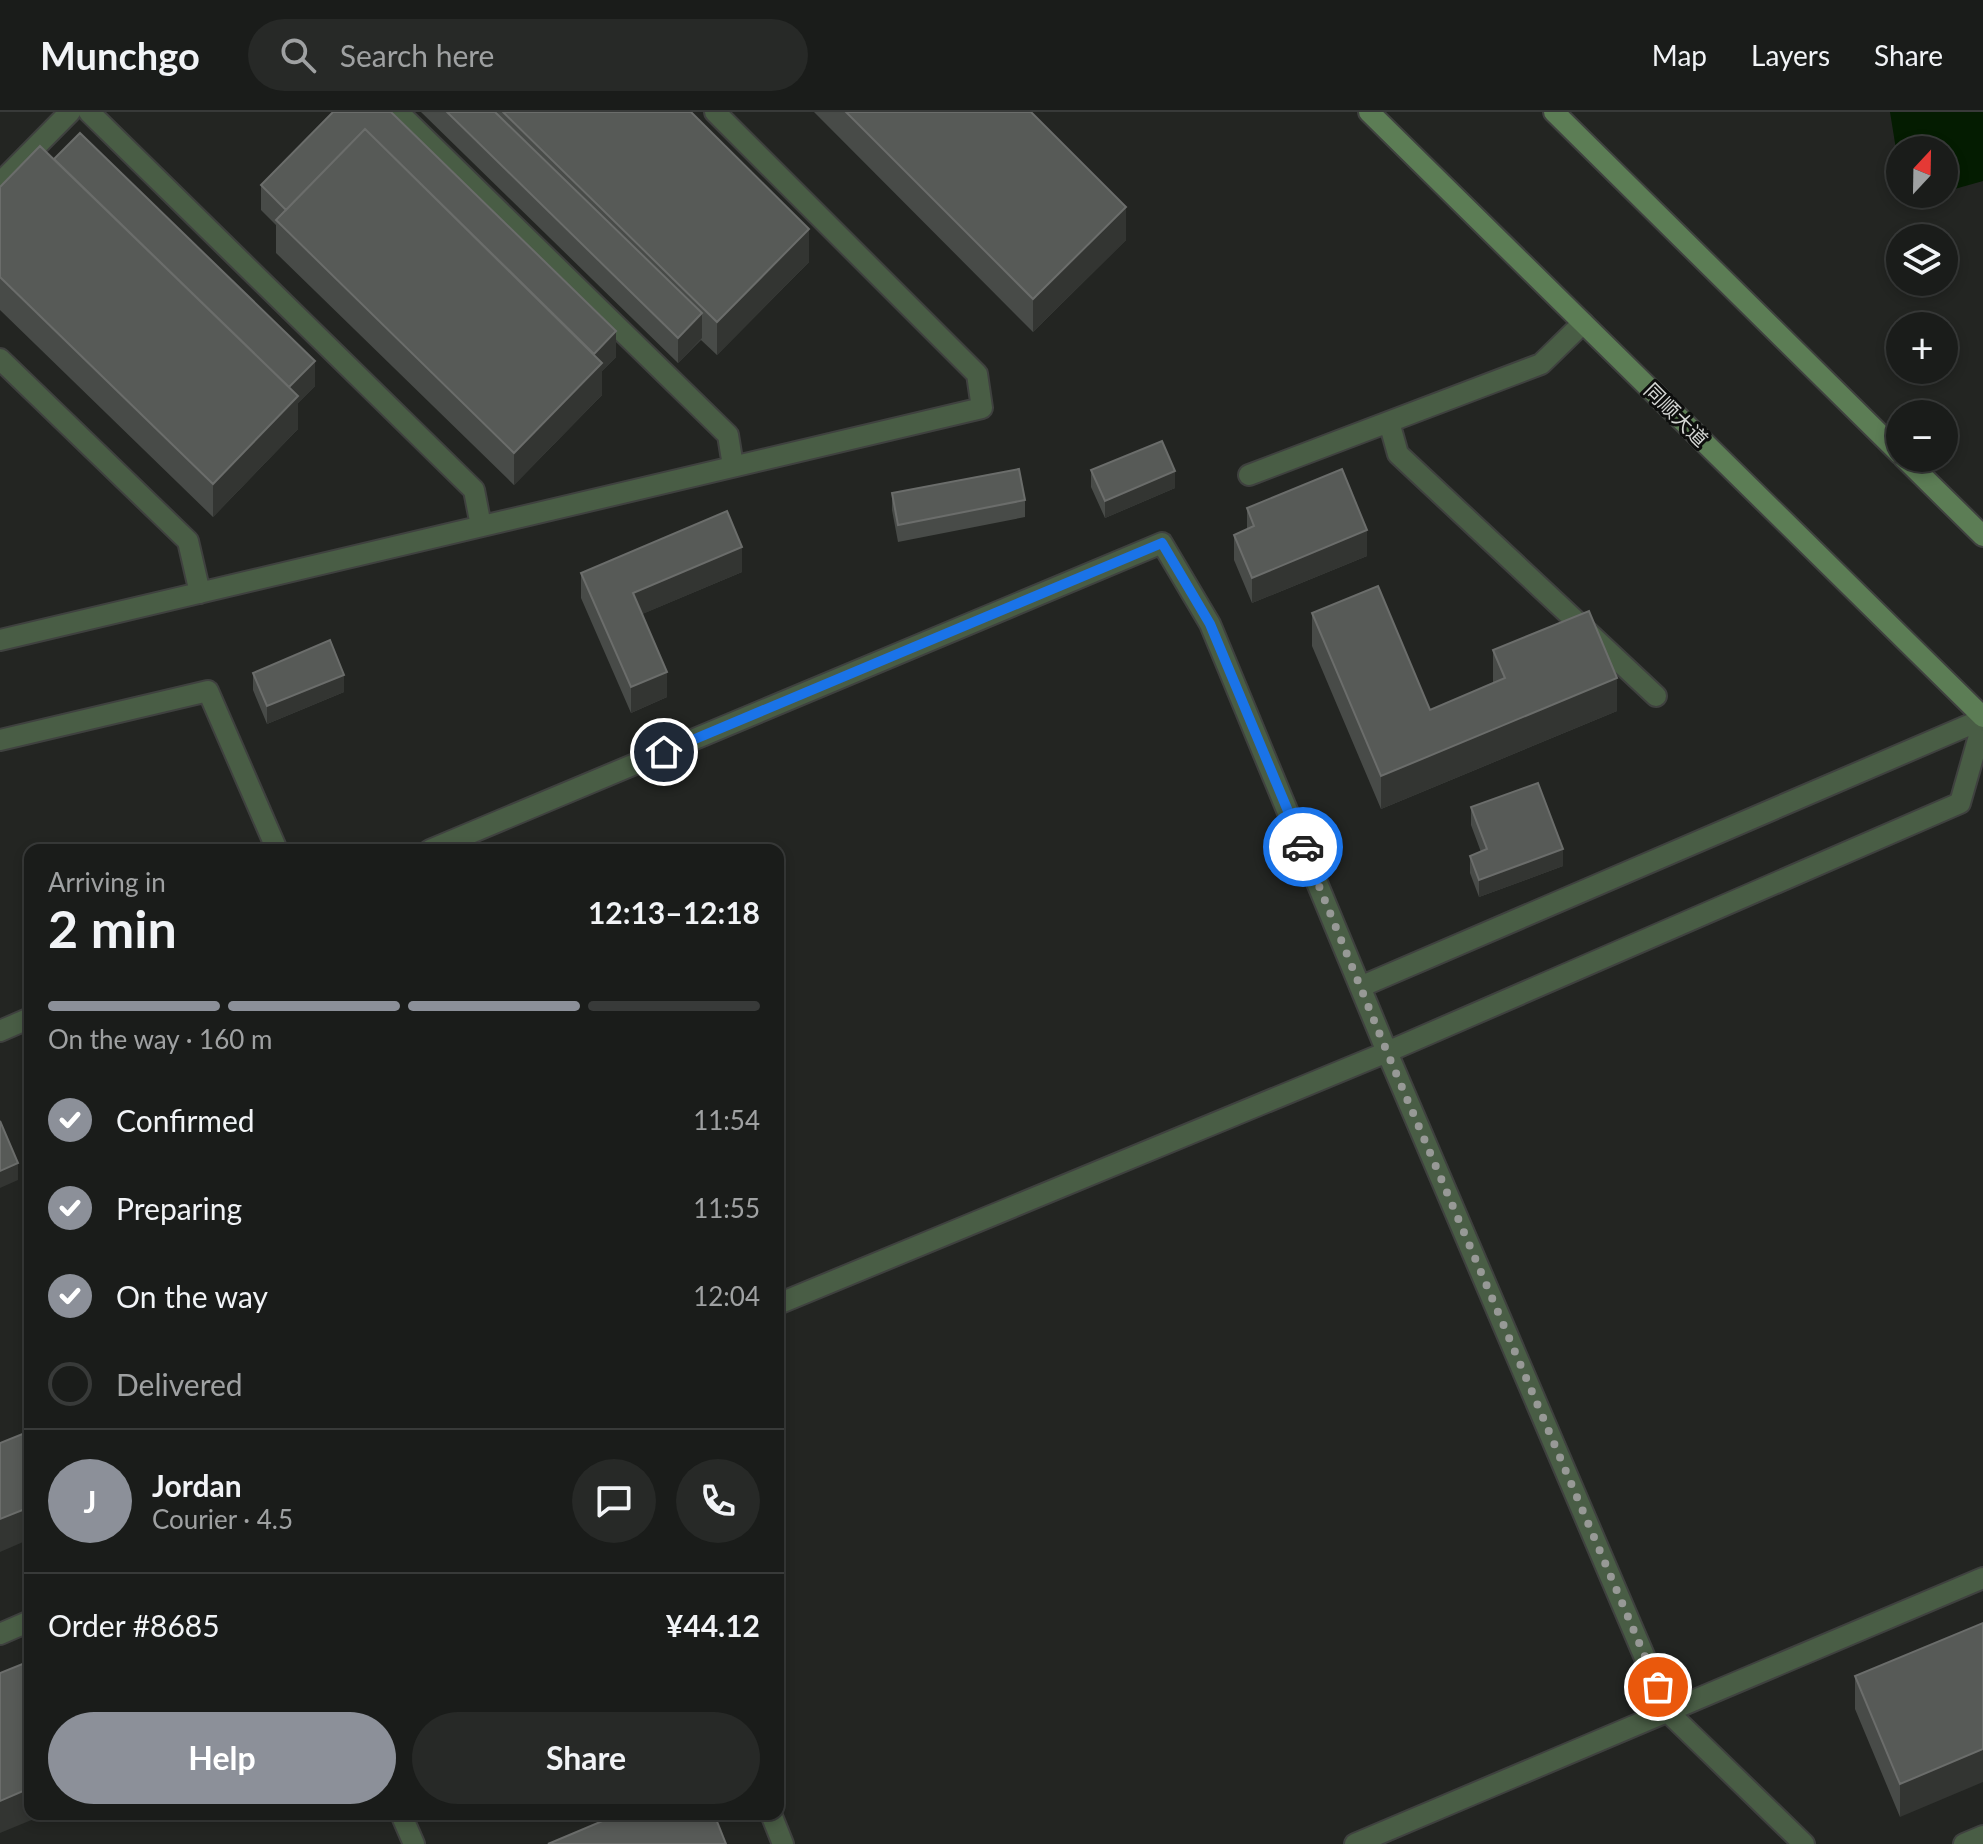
<!DOCTYPE html>
<meta charset="utf-8">
<style>
body{margin:0;font-family:Lato,"Noto Sans SC",sans-serif;background:#272927;color:#f1f3f6;height:100vh;display:flex;flex-direction:column;font-size:30px;white-space:nowrap}
*{box-sizing:border-box;margin:0}
p{font-size:26px;color:#9fa1a2}
.icon{flex:none;width:44px;height:44px;fill:none;stroke:currentColor;stroke-width:2;stroke-linecap:round;stroke-linejoin:round}
.map{position:relative;flex:1;overflow:hidden}
.drawer{position:absolute;left:24px;top:732px;width:760px;height:976px;display:flex;flex-direction:column;background:#1a1c1a;border-radius:16px;box-shadow:0 4px 12px #0003,0 0 0 2px #383a39}
.drawer>*{flex:none}
.needle{width:52px;rotate:22deg}
.tools{position:absolute;left:1886px;top:24px;display:grid;gap:16px}
.tools a{display:grid;place-items:center;width:72px;height:72px;border-radius:50%;background:#1a1c1a;box-shadow:0 4px 12px #0003,0 0 0 2px #383a39;font-size:40px}
.pin{position:absolute;display:grid;place-items:center;width:68px;height:68px;color:#fff;margin:-34px;border:4px solid #fff;border-radius:50%;box-shadow:0 2px 8px #0007}
.courier{position:absolute;display:grid;place-items:center;width:80px;height:80px;margin:-40px;border:6px solid #1a73e8;border-radius:50%;background:#fff;color:#222;box-shadow:0 2px 10px #0007}
.headline em{font-style:normal;font-weight:700}
.headline div{display:flex;flex-direction:column-reverse}
.headline{display:flex;align-items:center;justify-content:space-between;height:136px;padding:0 24px}
h1{font-size:52px;font-weight:700;line-height:60px}
.bar{display:grid;grid-template-columns:repeat(4,1fr);gap:12px 8px;align-content:center;height:96px;padding:0 24px}
.bar i{height:10px;border-radius:6px;background:#383a39}
.bar .current{background:#8c9099}
.bar p{grid-column:span 4}
.line{display:flex;align-items:center;gap:20px;padding:0 24px;border-top:2px solid #383a39}
.line div{flex:1}
.round{display:grid;place-items:center;flex:none;width:84px;height:84px;border-radius:42px;background:#272927}
ol{padding:0 24px;list-style:none}
li{display:flex;align-items:center;gap:24px;height:88px}
li p{margin-inline-start:auto}
li .icon{padding:8px;border-radius:50%;background:#8c9099;color:#fff;stroke-width:4}
li:last-child{color:#9fa1a2}
li i{width:44px;height:44px;border:4px solid #383a39;border-radius:50%}
.button{display:flex;gap:16px;margin-top:auto;padding:16px 24px}
.button a{flex:1;height:92px;border-radius:48px;background:#8c9099;color:#fff;font-size:32px;font-weight:700;line-height:92px;text-align:center}
.button a+a{background:#272927;color:#f1f3f6}
header{display:flex;align-items:center;gap:48px;box-sizing:border-box;height:112px;padding:0 40px;background:#1a1c1a;border-bottom:2px solid #383a39}
header strong{font-size:38px}
nav{display:flex;gap:44px;margin-inline-start:auto;font-size:28px}
.search{width:560px;height:72px;background:#272927;display:flex;align-items:center;gap:20px;box-sizing:border-box;padding:0 28px;border-radius:44px;color:#9fa1a2;font-size:30px}
.map>svg:first-child{display:block}
.water{fill:#041c01}
.lines{fill:none;stroke-linecap:round;stroke-linejoin:round}
.service-casing{stroke:#3f413f;stroke-width:24}
.secondary-casing{stroke:#3f413f;stroke-width:24}
.service{stroke:#495d45;stroke-width:20}
.secondary{stroke:#5c7d55;stroke-width:20}
.wall{fill:#484b48}
.shaded-wall{fill:#333532}
.building{fill:#575a57;stroke:#6b6d6b;stroke-width:2}
.done{stroke:#979996;stroke-width:8;stroke-dasharray:0 14.4}
.route{stroke:#1a73e8;stroke-width:10}
.labels{text-anchor:middle;stroke-width:6;stroke-linejoin:round;paint-order:stroke}
.street-label{font-size:20px;fill:#d5d7d5;stroke:#0d0e0d}
</style>
<header>
<strong>Munchgo</strong>
<div class="search"><svg class="icon" aria-label="search" viewBox="0 0 24 24"><circle cx="10" cy="10" r="6"/><path d="M15 15l6 6"/></svg>Search here</div>
<nav><a>Map</a><a>Layers</a><a>Share</a></nav>
</header>
<div class="map">
<svg width="1983" height="1732" viewBox="0 0 1983 1732">
<rect width="100%" height="100%" fill="#232522"/>
<path class="water" d="M 1890,0 L 1983,0 L 1983,69 L 1944,80 L 1944,38 L 1900,38 L 1900,62 Z"/>
<g class="lines">
<defs>
<path id="service" d="M 89,0 L 474,378 L 481,414
M 398,0 L 728,323 L 733,354
M 0,71 L 70,0
M 0,247 L 188,429 L 200,481
M 1389,310 L 1398,342 L 1656,584
M 1249,363 L 1541,252 L 1583,211
M 0,528 L 982,296 L 977,262 L 715,0
M 0,628 L 208,579 L 277,738
M 430,738 L 1162,431 L 1210,512 L 1387,940 L 1668,1600 L 1804,1732
M 1360,875 L 1983,607
M 0,919 L 30,906
M 778,1192 L 1387,940 L 1960,691 L 1983,610
M 0,1522 L 30,1509
M 401,1702 L 414,1732
M 771,1702 L 783,1732
M 1355,1732 L 1983,1466
M 1964,1732 L 1983,1724"/>
<path id="secondary" d="M 1369,0 L 1983,605
M 1554,0 L 1900,342
M 1904,346 L 1983,424"/>
</defs>
<use href="#service" class="service-casing"/>
<use href="#secondary" class="secondary-casing"/>
<use href="#service" class="service"/>
<use href="#secondary" class="secondary"/>
</g>
<path class="wall" d="M 421,0 L 691,0 L 809,150 L 717,243 L 701,228 L 678,251 Z
M 814,0 L 1031,0 L 1126,128 L 1033,220 Z
M 261,73 L 616,245 L 602,259 L 602,283 L 514,373 L 276,141 L 276,113 L 261,98 Z
M 0,75 L 315,274 L 298,291 L 298,317 L 213,405 L 0,198 Z
M 1091,358 L 1175,376 L 1105,406 L 1091,375 Z
M 892,381 L 1025,388 L 1025,405 L 898,430 L 892,398 Z
M 1247,396 L 1367,444 L 1252,491 L 1234,448 L 1234,423 L 1247,417 Z
M 742,460 L 642,502 L 667,585 L 631,601 L 581,486 L 581,461 Z
M 1312,501 L 1430,598 L 1493,571 L 1493,538 L 1617,599 L 1381,697 L 1312,534 Z
M 253,561 L 344,580 L 267,612 L 253,578 Z
M 1471,695 L 1563,754 L 1479,785 L 1470,761 L 1470,744 L 1481,740 L 1471,713 Z
M 1983,1511 L 1900,1705 L 1855,1597 L 1855,1564 Z"/>
<path class="shaded-wall" d="M 1126,95 L 1126,128 L 1033,220 L 1033,187 Z
M 809,117 L 809,150 L 717,243 L 717,210 Z
M 702,201 L 702,226 L 678,251 L 678,226 Z
M 616,219 L 616,245 L 602,259 L 602,283 L 514,373 L 514,341 L 591,245 Z
M 315,249 L 315,274 L 298,291 L 298,317 L 213,405 L 213,372 L 285,279 Z
M 1175,359 L 1175,376 L 1105,406 L 1105,389 Z
M 1367,418 L 1367,444 L 1252,491 L 1252,466 Z
M 742,435 L 742,460 L 633,506 L 633,481 Z
M 667,560 L 667,585 L 631,601 L 631,575 Z
M 344,563 L 344,580 L 267,612 L 267,594 Z
M 1617,566 L 1617,599 L 1381,697 L 1381,664 Z
M 1563,737 L 1563,754 L 1479,785 L 1479,768 Z
M 18,1051 L 18,1068 L 0,1076 L 0,1059 Z
M 30,1395 L 30,1427 L 0,1440 L 0,1407 Z
M 1983,1637 L 1983,1670 L 1900,1705 L 1900,1672 Z
M 30,1676 L 30,1702 L 46,1702 L 0,1721 L 0,1689 Z"/>
<path class="building" d="M 333,0 L 391,0 L 616,219 L 594,242 L 365,17 L 286,98 L 261,73 Z
M 447,0 L 495,0 L 702,201 L 678,226 Z
M 503,0 L 691,0 L 809,117 L 717,210 Z
M 846,0 L 1031,0 L 1126,95 L 1033,187 Z
M 365,17 L 602,251 L 514,341 L 276,108 Z
M 80,21 L 315,249 L 289,275 L 54,47 Z
M 40,34 L 298,284 L 213,372 L 0,165 L 0,75 Z
M 1162,329 L 1175,359 L 1105,389 L 1091,358 Z
M 1019,357 L 1025,388 L 898,413 L 892,381 Z
M 1342,357 L 1367,418 L 1252,466 L 1234,423 L 1254,414 L 1247,396 Z
M 727,399 L 742,435 L 633,481 L 667,560 L 631,575 L 581,461 Z
M 1378,474 L 1430,598 L 1505,566 L 1493,538 L 1589,499 L 1617,566 L 1381,664 L 1312,501 Z
M 330,528 L 344,563 L 267,594 L 253,561 Z
M 1538,671 L 1563,737 L 1479,768 L 1470,744 L 1487,737 L 1471,695 Z
M 0,1009 L 18,1051 L 0,1059 Z
M 30,1319 L 30,1395 L 0,1407 L 0,1331 Z
M 1983,1511 L 1983,1637 L 1900,1672 L 1855,1564 Z
M 30,1549 L 30,1676 L 0,1689 L 0,1561 Z
M 619,1702 L 714,1702 L 726,1732 L 548,1732 Z"/>
<g class="lines">
<path class="done" d="M 1303,735 L 1387,940 L 1658,1575"/>
<path class="route" d="M 664,640 L 1162,431 L 1210,512 L 1303,735"/>
</g>
<g class="labels">
<g class="street-label">
<text transform="translate(1676 303) rotate(45)" y="7">同顺大道</text>
</g>
</g>
</svg>
<div class="tools">
<a><svg class="needle" viewBox="-14 -14 28 28"><path d="M0-13l5 13h-10z" fill="#e53935"/><path d="M0 13l5-13h-10z" fill="#9fa1a2"/></svg></a>
<a><svg class="icon" aria-label="layers" viewBox="0 0 24 24"><path d="M12 4l9 5-9 5-9-5zM3 14l9 5 9-5"/></svg></a>
<a>+</a>
<a>−</a>
</div>
<div class="pin" style="left:1658px;top:1575px;background:#ea580c"><svg class="icon" aria-label="bag" viewBox="0 0 24 24"><path d="M5 8h14l-1 12H6zM9 8a3 3 0 0 1 6 0"/></svg></div>
<div class="pin" style="left:664px;top:640px;background:#1f2937"><svg class="icon" aria-label="home" viewBox="0 0 24 24"><path d="M3 11l9-7 9 7M6 9v11h12V9"/></svg></div>
<div class="courier" style="left:1303px;top:735px"><svg class="icon" aria-label="car" viewBox="0 0 24 24"><path d="M5 17H2v-5l4-1 3-4h7l3 4 3 1v5h-3M9 17h6M6 11h13"/><circle cx="7" cy="17" r="2"/><circle cx="17" cy="17" r="2"/></svg></div>
<section class="drawer">
<div class="headline"><div><h1>2 min</h1><p>Arriving in</p></div><em>12:13–12:18</em></div>
<div class="bar"><i class="current"></i><i class="current"></i><i class="current"></i><i></i><p>On the way · 160 m</p></div>
<ol>
<li><svg class="icon" aria-label="check" viewBox="0 0 24 24"><path d="M5 12l5 5 9-10"/></svg>Confirmed<p>11:54</p></li>
<li><svg class="icon" aria-label="check" viewBox="0 0 24 24"><path d="M5 12l5 5 9-10"/></svg>Preparing<p>11:55</p></li>
<li><svg class="icon" aria-label="check" viewBox="0 0 24 24"><path d="M5 12l5 5 9-10"/></svg>On the way<p>12:04</p></li>
<li><i></i>Delivered</li>
</ol>
<div class="line" style="height:144px"><b class="round" style="background:#8c9099;color:#fff">J</b><div><b>Jordan</b><p>Courier · 4.5</p></div><a class="round"><svg class="icon" aria-label="chat" viewBox="0 0 24 24"><path d="M4 5h16v11H9l-5 4z"/></svg></a><a class="round"><svg class="icon" aria-label="phone" viewBox="0 0 24 24"><path d="M5 4h4l2 5-3 2q2 4 5 5l2-3 5 2v4C11 20 4 13 5 4z"/></svg></a></div>
<div class="line" style="height:104px"><div>Order #8685</div><b>¥44.12</b></div>
<div class="button"><a>Help</a><a>Share</a></div>
</section>
</div>
